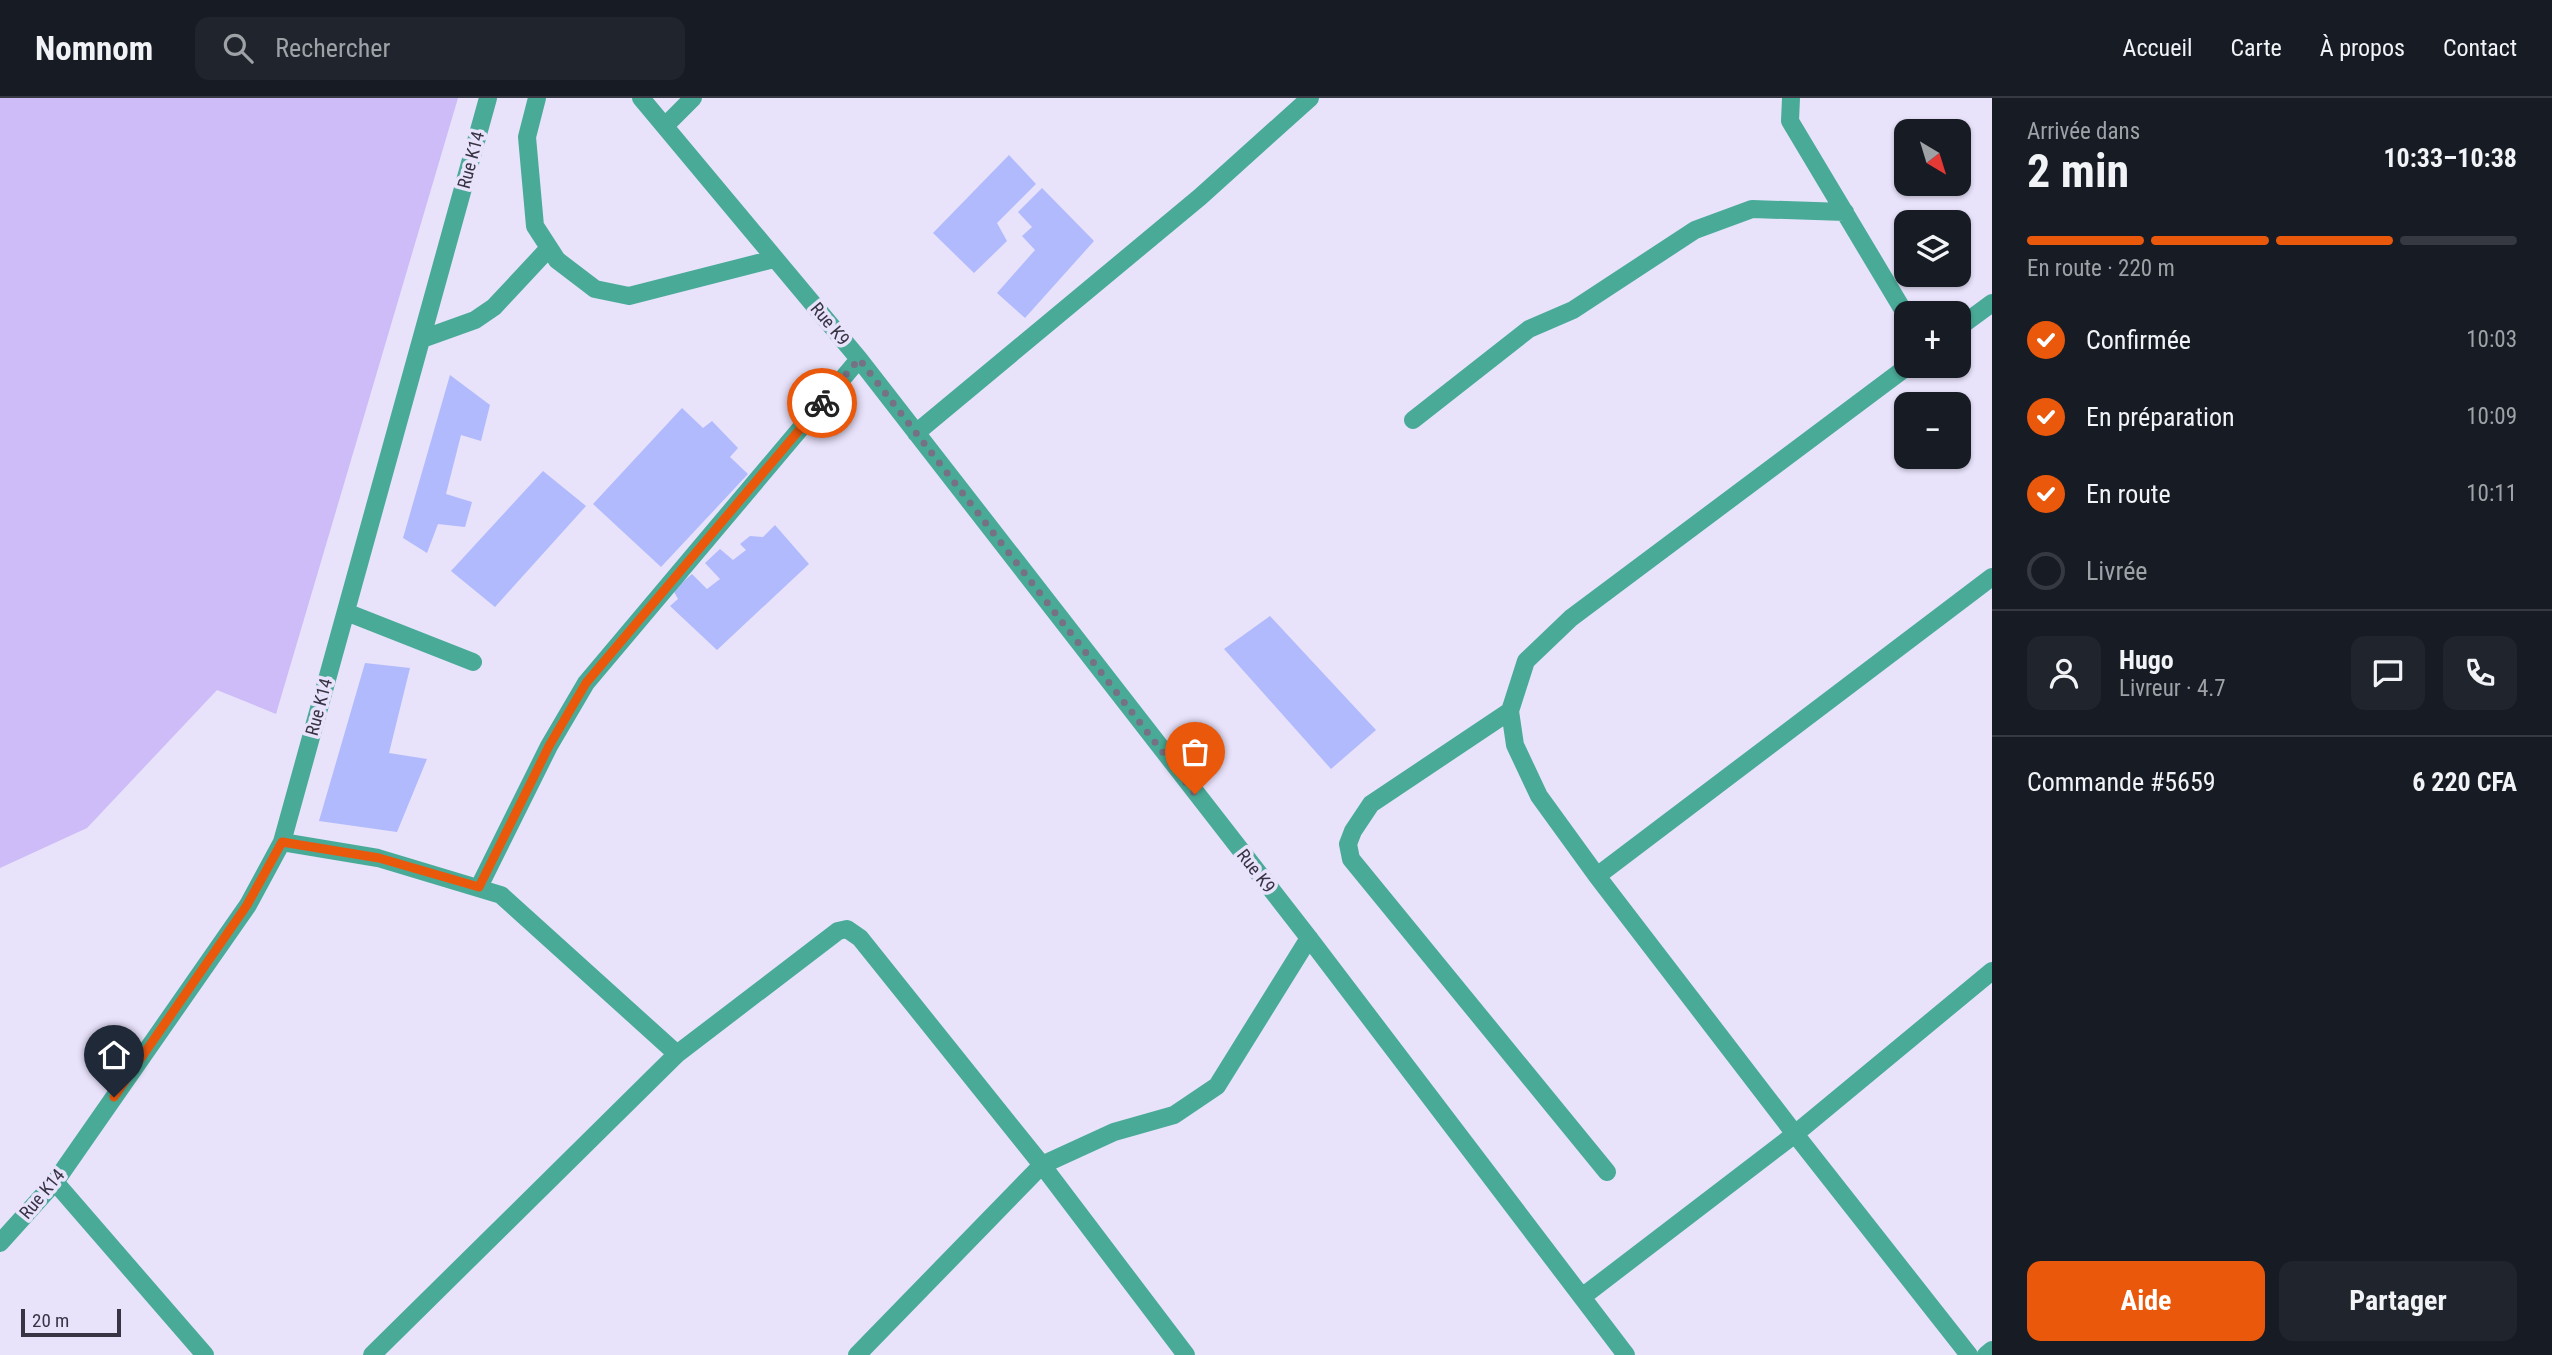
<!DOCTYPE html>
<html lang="fr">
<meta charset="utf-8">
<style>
body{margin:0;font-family:"Roboto Condensed",sans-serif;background:#20242c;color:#f1f3f6;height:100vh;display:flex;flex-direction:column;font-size:26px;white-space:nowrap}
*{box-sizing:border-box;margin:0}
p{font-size:23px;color:#9ea1a6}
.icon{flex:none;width:38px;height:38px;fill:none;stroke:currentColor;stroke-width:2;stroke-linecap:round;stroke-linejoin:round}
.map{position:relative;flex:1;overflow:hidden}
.details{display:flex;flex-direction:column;background:#171b24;width:560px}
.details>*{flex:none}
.needle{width:46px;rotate:142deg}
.buttons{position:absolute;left:1894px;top:21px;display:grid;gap:14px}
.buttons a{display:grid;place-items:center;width:77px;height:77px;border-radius:14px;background:#171b24;box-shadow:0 2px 5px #0004;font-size:35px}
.scale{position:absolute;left:21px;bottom:18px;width:100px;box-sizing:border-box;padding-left:7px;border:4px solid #383444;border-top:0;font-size:19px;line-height:24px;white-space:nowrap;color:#383444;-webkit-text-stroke:5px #e8e2fb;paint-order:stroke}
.pin{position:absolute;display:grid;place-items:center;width:60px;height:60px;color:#fff;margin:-72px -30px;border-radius:50% 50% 50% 0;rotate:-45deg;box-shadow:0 0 7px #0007}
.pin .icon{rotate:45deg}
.courier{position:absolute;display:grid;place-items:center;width:70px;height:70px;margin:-35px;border:5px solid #ea580c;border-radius:50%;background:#fff;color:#222;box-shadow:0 2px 9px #0007}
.head em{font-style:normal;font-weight:700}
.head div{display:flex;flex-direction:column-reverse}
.head{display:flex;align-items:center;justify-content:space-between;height:119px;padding:0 35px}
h1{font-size:46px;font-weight:700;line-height:52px}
.bar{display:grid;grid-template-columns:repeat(4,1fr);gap:10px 7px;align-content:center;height:84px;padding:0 35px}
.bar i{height:9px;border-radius:5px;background:#363941}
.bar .on{background:#ea580c}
.bar p{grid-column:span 4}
.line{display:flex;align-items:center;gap:18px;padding:0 35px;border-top:2px solid #363941}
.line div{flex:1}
.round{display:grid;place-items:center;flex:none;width:74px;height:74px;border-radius:14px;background:#20242c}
ol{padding:0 35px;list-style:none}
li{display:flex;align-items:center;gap:21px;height:77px}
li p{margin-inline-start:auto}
li .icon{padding:7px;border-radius:50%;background:#ea580c;color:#fff;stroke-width:4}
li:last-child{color:#9ea1a6}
li i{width:38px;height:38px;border:4px solid #363941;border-radius:50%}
.action{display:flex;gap:14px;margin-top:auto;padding:14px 35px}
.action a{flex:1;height:80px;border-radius:14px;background:#ea580c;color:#fff;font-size:28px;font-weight:700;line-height:80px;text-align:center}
.action a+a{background:#20242c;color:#f1f3f6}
header{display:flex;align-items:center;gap:42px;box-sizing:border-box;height:98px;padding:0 35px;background:#171b24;border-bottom:2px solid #363941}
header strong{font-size:33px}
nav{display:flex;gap:38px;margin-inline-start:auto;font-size:24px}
.search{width:490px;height:63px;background:#20242c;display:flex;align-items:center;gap:18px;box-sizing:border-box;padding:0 24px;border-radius:14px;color:#9ea1a6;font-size:26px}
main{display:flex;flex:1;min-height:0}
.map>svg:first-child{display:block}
.green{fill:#cdbcf8}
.building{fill:#b0bafc}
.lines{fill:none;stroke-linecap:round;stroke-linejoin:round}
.minor{stroke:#49ab97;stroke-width:18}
.done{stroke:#767184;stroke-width:7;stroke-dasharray:0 12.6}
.route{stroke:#ea580c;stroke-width:9}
.labels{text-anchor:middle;stroke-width:7;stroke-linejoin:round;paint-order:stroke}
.street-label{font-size:18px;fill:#383444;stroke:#e8e2fb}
</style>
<header>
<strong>Nomnom</strong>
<div class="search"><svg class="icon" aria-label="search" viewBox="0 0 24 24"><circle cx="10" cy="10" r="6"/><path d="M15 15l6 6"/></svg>Rechercher</div>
<nav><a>Accueil</a><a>Carte</a><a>À propos</a><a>Contact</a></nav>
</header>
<main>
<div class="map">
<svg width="1992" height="1257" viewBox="0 0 1992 1257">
<rect width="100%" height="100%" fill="#e8e2fb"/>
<path class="green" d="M 0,0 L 458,0 L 276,616 L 217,592 L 87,730 L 0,770 Z"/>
<path class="building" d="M 1009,57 L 1036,86 L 997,125 L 1007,143 L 974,175 L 933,135 Z
M 1042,90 L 1094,143 L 1025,220 L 997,195 L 1035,152 L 1022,138 L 1032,129 L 1018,114 Z
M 450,277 L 490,307 L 481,343 L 461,337 L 446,396 L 472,404 L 465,429 L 438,426 L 427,455 L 403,440 Z
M 682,310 L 703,330 L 712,323 L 738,350 L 730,359 L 748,376 L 661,469 L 593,406 Z
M 543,373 L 586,408 L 495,509 L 451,473 Z
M 775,427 L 809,466 L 717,552 L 670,508 L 678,501 L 673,492 L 692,476 L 707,491 L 720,481 L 705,465 L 720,451 L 733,462 L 746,452 L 740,446 L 750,438 L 763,439 Z
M 1270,518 L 1376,632 L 1331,671 L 1224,551 Z
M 365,565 L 410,570 L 389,655 L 427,661 L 397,734 L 319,723 Z"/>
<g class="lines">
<path class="minor" d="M 537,0 L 527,39 L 535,128 L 557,162 L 595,191 L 629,198 L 774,161
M 641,0 L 859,261 L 1309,840 L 1626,1257
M 1791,0 L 1790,23 L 1906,217
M 666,27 L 693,0
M 1958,230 L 1992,205
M 422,241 L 475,222 L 494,209 L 549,150
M 1908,268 L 1571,520 L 1526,563 L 1510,613 L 1515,647 L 1539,698 L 1597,778 L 1795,1036 L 1969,1257
M 1413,322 L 1529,231 L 1573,212 L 1695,132 L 1752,111 L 1845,114
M 916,335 L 1200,99 L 1310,0
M 346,514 L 473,564
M 1510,613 L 1371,706 L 1353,733 L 1348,746 L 1351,761 L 1607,1074
M 282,744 L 378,760 L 501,797 L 677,956
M 1597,778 L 1992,479
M 479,789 L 549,648 L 586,585 L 859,261
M 55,1084 L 205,1257
M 0,1145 L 55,1084 L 248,807 L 282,744 L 488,0
M 1582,1199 L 1795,1036 L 1992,873
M 372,1257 L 677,956 L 838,833 L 847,831 L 860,840 L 1042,1067 L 857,1257
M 1186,1257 L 1042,1067 L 1114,1034 L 1174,1017 L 1217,988 L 1309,840
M 1986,1257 L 1992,1252"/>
</g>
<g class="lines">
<path class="done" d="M 822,305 L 859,261 L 1195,696"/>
<path class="route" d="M 114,999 L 247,807 L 282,744 L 379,760 L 479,789 L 549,648 L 586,585 L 822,305"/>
</g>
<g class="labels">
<g class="street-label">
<text transform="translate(471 62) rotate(-75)" y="6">Rue K14</text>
<text transform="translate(830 226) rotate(50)" y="6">Rue K9</text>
<text transform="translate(319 609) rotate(-75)" y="6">Rue K14</text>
<text transform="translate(1256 773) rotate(52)" y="6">Rue K9</text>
<text transform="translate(42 1096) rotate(-50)" y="6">Rue K14</text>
</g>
</g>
</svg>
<div class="buttons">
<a><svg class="needle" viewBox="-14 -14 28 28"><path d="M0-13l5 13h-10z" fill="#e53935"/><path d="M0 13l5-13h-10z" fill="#9ea1a6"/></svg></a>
<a><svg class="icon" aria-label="layers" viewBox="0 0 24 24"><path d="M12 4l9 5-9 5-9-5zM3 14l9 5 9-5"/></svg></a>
<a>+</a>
<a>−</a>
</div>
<div class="scale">20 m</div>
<div class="pin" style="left:1195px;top:696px;background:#ea580c"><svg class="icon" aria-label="bag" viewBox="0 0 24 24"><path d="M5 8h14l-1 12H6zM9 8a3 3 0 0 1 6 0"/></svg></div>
<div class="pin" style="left:114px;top:999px;background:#1f2937"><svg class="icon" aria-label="home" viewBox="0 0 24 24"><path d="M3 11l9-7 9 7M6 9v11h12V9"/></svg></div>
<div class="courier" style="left:822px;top:305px"><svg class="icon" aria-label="bike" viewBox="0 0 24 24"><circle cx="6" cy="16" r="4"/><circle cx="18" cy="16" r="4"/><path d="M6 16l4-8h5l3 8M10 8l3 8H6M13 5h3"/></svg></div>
</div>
<section class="details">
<div class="head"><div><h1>2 min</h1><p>Arrivée dans</p></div><em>10:33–10:38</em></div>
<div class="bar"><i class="on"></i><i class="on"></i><i class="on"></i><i></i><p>En route · 220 m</p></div>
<ol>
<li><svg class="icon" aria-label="check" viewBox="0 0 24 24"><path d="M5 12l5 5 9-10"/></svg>Confirmée<p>10:03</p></li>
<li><svg class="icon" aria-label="check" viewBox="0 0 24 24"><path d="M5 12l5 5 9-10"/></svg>En préparation<p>10:09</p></li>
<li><svg class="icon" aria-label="check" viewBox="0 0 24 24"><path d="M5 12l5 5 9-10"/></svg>En route<p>10:11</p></li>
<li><i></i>Livrée</li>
</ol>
<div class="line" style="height:126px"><a class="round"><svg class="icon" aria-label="person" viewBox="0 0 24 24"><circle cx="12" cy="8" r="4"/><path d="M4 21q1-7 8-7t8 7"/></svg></a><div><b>Hugo</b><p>Livreur · 4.7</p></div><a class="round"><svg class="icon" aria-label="chat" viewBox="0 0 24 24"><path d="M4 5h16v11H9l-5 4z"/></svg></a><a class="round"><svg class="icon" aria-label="phone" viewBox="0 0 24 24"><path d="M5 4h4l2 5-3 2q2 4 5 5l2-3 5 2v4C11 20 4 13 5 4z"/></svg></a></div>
<div class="line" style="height:91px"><div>Commande #5659</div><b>6 220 CFA</b></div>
<div class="action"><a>Aide</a><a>Partager</a></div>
</section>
</main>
